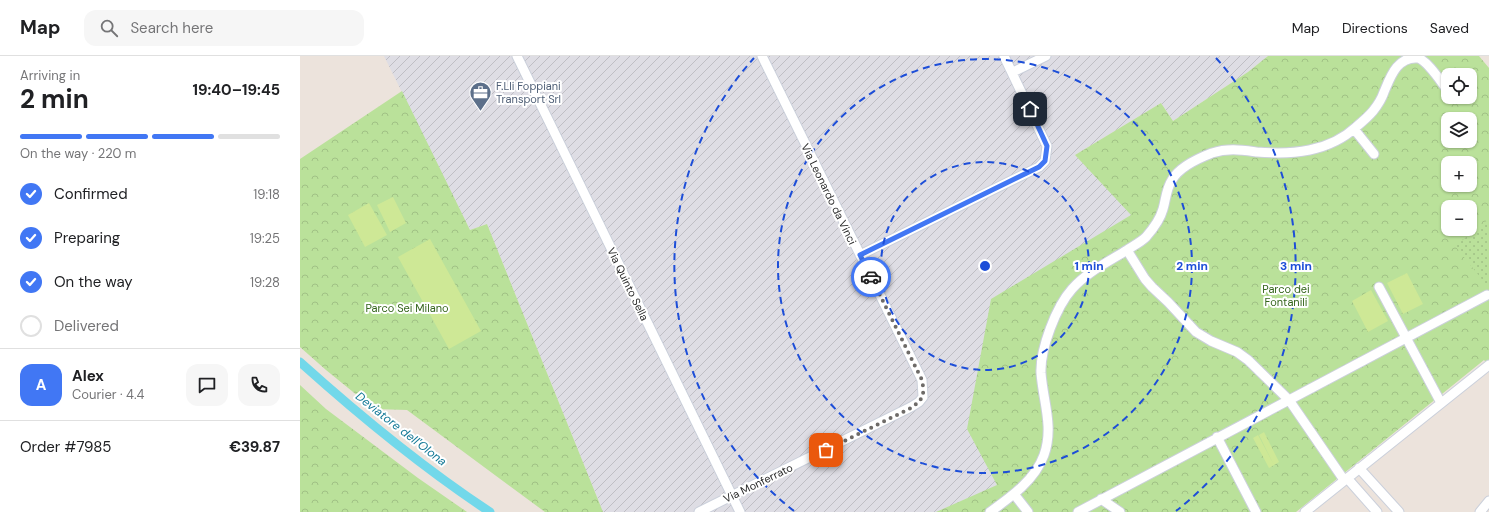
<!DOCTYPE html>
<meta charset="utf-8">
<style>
body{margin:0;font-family:"DM Sans",sans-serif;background:#f6f6f6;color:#202124;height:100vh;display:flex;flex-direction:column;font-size:15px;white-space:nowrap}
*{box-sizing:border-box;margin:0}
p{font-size:13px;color:#757577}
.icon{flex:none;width:22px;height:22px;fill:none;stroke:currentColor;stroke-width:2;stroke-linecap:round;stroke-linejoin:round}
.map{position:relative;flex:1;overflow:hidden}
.drawer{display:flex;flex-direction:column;background:#fff;width:300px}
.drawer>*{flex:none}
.fabs{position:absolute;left:1141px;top:12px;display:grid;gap:8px}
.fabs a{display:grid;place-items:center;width:36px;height:36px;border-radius:8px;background:#fff;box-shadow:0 1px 3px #0004;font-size:20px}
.pin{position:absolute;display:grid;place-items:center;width:34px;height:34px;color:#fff;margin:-17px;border-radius:8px;box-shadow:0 2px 6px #0006}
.courier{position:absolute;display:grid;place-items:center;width:40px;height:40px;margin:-20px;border:3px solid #4177f4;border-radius:50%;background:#fff;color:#222;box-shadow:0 1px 5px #0007}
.overview em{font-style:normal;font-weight:700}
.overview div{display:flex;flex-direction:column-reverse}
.overview{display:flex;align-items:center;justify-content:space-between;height:68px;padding:0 20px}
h1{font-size:26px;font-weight:700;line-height:30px}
.bar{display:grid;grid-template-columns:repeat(4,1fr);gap:6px 4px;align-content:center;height:48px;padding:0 20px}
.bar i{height:5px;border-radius:3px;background:#e0e0e0}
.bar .active{background:#4177f4}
.bar p{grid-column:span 4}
.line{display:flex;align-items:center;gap:10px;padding:0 20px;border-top:1px solid #e0e0e0}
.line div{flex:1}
.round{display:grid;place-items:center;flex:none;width:42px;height:42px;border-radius:12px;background:#f6f6f6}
ol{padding:0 20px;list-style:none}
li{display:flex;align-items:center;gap:12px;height:44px}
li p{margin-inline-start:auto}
li .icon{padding:4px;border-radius:50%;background:#4177f4;color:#fff;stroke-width:4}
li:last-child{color:#757577}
li i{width:22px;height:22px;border:2px solid #e0e0e0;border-radius:50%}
header{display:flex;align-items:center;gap:24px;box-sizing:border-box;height:56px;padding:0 20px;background:#fff;border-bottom:1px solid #e0e0e0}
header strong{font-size:19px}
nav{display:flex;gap:22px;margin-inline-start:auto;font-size:14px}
.search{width:280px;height:36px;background:#f6f6f6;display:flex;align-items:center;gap:10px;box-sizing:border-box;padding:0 14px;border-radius:12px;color:#757577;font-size:15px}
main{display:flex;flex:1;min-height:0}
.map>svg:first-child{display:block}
.industrial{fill:url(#industrial-furrows)}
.park{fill:url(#park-crowns);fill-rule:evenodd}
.garden{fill:url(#garden-dots)}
.pitch{fill:#cee896}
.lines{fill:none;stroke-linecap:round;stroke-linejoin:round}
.canal{stroke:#72d8ea;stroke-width:9}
.street-casing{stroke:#cbd0db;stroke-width:11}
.street{stroke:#fff;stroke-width:9}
.done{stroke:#6e6b68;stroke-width:4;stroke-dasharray:0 7.2}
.route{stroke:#4177f4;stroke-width:5}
.ring{fill:none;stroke:#1d4ed8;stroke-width:2;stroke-dasharray:7 5}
.labels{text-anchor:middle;stroke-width:4;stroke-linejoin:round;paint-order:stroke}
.service-label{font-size:11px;fill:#4e5e75;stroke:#fff;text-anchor:start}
.street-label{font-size:11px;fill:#2a2a2a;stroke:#fff}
.park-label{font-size:11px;fill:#34651c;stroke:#fff}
.water-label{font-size:12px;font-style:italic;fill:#127896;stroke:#fff}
.centre{fill:#1d4ed8;stroke:#fff;stroke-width:2}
.ring-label{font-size:12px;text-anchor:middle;font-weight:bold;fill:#1d4ed8;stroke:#fff;stroke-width:4;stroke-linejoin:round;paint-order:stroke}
</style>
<header>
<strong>Map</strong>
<div class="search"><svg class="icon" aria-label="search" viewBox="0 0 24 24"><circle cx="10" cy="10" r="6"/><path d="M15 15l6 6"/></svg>Search here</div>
<nav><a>Map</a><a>Directions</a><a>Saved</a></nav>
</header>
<main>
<section class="drawer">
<div class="overview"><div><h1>2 min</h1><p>Arriving in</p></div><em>19:40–19:45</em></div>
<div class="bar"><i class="active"></i><i class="active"></i><i class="active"></i><i></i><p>On the way · 220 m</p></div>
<ol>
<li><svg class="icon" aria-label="check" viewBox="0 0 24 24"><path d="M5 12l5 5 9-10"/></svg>Confirmed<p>19:18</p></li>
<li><svg class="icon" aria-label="check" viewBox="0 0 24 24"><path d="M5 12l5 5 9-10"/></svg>Preparing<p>19:25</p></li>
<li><svg class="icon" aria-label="check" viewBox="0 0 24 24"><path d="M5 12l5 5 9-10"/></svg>On the way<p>19:28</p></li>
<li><i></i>Delivered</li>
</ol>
<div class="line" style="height:72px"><b class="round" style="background:#4177f4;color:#fff">A</b><div><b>Alex</b><p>Courier · 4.4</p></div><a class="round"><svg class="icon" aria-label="chat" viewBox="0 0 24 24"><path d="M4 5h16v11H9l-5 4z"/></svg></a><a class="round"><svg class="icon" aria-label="phone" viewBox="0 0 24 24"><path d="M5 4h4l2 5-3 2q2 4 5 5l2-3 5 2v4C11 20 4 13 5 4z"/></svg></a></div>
<div class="line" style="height:52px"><div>Order #7985</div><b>€39.87</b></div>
</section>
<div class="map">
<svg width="1189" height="456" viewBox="0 0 1189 456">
<defs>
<pattern id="industrial-furrows" width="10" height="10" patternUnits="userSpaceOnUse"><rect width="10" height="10" fill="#dedde4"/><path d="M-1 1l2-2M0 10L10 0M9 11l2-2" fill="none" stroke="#bfbec4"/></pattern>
<pattern id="park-crowns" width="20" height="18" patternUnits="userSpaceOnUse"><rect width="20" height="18" fill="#bae19a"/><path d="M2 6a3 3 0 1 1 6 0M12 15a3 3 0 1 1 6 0" fill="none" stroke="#a0c185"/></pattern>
<pattern id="garden-dots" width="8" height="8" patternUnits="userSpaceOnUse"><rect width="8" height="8" fill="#bae19a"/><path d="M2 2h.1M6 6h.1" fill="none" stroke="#a0c185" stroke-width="1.8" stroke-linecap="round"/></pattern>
</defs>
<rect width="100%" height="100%" fill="#ece3dc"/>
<path class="industrial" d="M 84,0 L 968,0 L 948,16 L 873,65 L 861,47 L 775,99 L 832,159 L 786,187 L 667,373 L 698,429 L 637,456 L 303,456 L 187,168 L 170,174 Z"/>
<path class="park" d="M 968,0 L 1179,0 L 1189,12 L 1189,310 L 1184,304 L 996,456 L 636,456 L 697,429 L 667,373 L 691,243 L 831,159 L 775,99 L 861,47 L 873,65 L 948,16 ZM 1148,19 L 1170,19 L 1170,41 L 1148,41 ZM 1148,63 L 1170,63 L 1170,85 L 1148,85 ZM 1148,107 L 1170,107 L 1170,129 L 1148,129 ZM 1148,151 L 1170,151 L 1170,173 L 1148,173 Z
M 102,35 L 170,174 L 187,168 L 303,456 L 245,456 L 107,354 L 74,353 L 26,314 L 0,291 L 0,103 Z
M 0,329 L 26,353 L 118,422 L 167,456 L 0,456 Z"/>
<path class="garden" d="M 1189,163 L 1189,232 L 1155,190 Z"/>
<path class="pitch" d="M 93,141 L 106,167 L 90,176 L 77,149 Z
M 69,147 L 87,179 L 65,191 L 48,159 Z
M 130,183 L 181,275 L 149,293 L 98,201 Z
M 1107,217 L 1123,248 L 1103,258 L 1087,227 Z
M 1071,234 L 1088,265 L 1068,276 L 1052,245 Z
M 964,376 L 979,406 L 974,409 L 959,379 Z
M 958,379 L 974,409 L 969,412 L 953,382 Z"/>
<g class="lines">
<path class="canal" d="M 0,306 C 60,360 122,411 190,456"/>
<defs>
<path id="street" d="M 217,0 L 440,456
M 713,16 L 746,0
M 1153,41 L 1154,42
M 1054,73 L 1074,98
M 827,194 L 845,223 L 852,231 L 868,246 L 896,276 L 911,285 L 937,296 L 948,304 L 989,344 L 1044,424
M 560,199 L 739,111 L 745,105 L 747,90 L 704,0
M 1079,231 L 1141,347
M 917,381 L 956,456
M 1059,412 L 1099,456
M 1047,422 L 1077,456
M 714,438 L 728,456
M 801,443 L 820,456
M 399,456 L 611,351 L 619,346 L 623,341 L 622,324 L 462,0
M 690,456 C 711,441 735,424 744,399 C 754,371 743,345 741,317 C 740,293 756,251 772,233 C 787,216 808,206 827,194 C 833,190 841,186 846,181 C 853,173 860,164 863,153 C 866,143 866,133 872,124 C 879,111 899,102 912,97 C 928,92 941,94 957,96 C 992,99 1029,96 1056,71 C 1062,66 1068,61 1073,55 C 1077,50 1082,42 1084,36 C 1090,22 1097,0 1118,2 C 1128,5 1141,26 1148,35
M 778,456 L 1187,239
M 1005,456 L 1189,309
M 1180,456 L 1189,445"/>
</defs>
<use href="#street" class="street-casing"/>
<use href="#street" class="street"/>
</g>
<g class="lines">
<path class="done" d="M 526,394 L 611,352 C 623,343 625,340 622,324 L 571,221"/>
<path class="route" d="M 571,221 L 560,199 L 739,111 L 745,105 L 747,90 L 730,53"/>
</g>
<g class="ring">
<circle cx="685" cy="210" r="104"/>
<circle cx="685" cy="210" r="207"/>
<path d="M494 455A311 311 0 0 1 454 2M916 2A311 311 0 0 1 876 455"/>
</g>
<defs>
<symbol id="office-pin" viewBox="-11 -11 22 30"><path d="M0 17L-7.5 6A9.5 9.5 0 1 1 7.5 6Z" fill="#5c6f8a" stroke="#fff"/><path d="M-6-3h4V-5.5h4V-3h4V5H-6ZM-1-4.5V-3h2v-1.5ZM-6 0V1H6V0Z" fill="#fff"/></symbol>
</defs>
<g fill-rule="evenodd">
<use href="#office-pin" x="168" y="24" width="25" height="34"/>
</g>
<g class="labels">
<g class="service-label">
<text x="196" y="34">F.Lli Foppiani<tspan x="196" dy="13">Transport Srl</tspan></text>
</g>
<g class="street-label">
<text transform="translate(529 138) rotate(64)" y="4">Via Leonardo da Vinci</text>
<text transform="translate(328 228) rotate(64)" y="4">Via Quinto Sella</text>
<text transform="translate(458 427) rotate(-26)" y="4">Via Monferrato</text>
</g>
<g class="park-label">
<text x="986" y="237">Parco dei<tspan x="986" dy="13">Fontanili</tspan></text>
<text x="107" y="256">Parco Sei Milano</text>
</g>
<g class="water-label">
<text transform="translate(101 373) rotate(38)" y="4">Deviatore dell'Olona</text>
</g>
</g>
<circle cx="685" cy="210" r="6" class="centre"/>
<g class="ring-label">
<text x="789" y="214">1 min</text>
<text x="892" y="214">2 min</text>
<text x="996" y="214">3 min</text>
</g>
</svg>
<div class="fabs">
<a><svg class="icon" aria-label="locate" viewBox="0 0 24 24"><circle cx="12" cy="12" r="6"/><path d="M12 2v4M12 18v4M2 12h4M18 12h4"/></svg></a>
<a><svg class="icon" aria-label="layers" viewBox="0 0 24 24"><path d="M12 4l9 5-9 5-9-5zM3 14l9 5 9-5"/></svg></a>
<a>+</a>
<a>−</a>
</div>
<div class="pin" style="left:526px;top:394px;background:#ea580c"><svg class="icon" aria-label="bag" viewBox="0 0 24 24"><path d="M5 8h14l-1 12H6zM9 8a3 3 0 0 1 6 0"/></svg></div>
<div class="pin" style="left:730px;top:53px;background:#1f2937"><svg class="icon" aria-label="home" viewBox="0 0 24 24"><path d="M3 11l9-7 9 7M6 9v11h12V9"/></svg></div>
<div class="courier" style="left:571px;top:221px"><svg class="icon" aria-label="car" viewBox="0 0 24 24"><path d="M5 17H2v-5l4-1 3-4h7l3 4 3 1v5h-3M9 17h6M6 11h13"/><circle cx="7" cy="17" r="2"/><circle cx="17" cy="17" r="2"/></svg></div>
</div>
</main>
